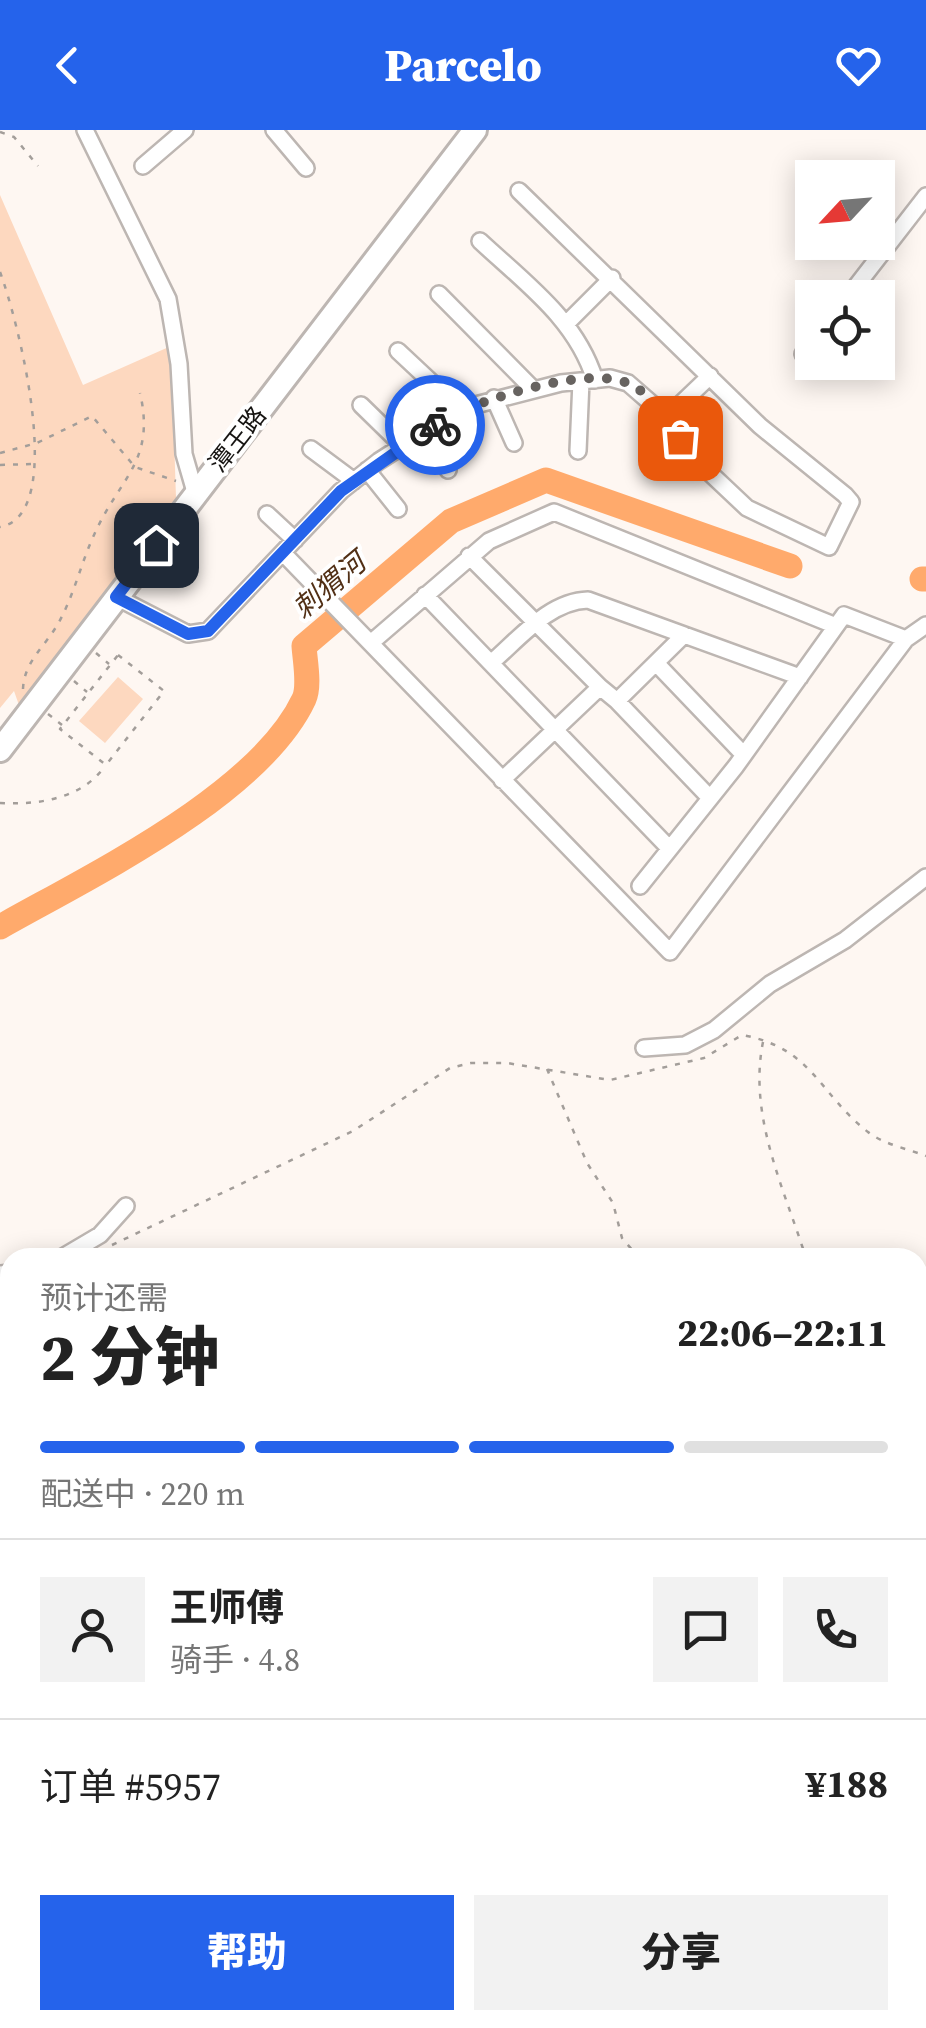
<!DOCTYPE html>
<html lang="zh">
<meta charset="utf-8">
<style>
body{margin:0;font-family:"Source Serif 4","Noto Sans SC",serif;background:#f2f2f2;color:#222;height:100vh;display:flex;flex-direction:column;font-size:38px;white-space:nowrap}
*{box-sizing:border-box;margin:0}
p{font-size:32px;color:#767676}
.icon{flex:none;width:55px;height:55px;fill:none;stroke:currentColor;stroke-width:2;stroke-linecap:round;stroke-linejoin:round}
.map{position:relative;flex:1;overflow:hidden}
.drawer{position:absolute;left:0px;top:1118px;width:928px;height:782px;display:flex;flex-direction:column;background:#fff;border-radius:30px 30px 0 0;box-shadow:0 5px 25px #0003}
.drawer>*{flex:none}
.needle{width:65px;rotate:244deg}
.fabs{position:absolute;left:795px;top:30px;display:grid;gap:20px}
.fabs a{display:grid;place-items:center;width:100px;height:100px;border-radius:0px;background:#fff;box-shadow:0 5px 25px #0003;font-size:50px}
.pin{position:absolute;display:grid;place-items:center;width:85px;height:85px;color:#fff;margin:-42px;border-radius:20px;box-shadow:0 5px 15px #0006}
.courier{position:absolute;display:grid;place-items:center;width:100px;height:100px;margin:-50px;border:8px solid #2563eb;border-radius:50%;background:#fff;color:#222;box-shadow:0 2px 12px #0007}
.summary em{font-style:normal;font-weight:800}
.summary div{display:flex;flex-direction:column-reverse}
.summary{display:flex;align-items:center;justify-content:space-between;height:170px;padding:0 40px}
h1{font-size:65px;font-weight:800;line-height:75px}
.bar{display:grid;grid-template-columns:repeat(4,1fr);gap:15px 10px;align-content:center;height:120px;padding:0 40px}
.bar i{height:12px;border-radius:8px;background:#e0e0e0}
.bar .active{background:#2563eb}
.bar p{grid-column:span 4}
.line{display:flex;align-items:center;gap:25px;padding:0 40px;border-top:2px solid #e0e0e0}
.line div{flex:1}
.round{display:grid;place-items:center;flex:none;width:105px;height:105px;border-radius:0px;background:#f2f2f2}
.primary-button{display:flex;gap:20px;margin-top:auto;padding:20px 40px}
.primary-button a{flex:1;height:115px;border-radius:0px;background:#2563eb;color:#fff;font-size:40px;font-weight:800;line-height:115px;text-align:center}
.primary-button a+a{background:#f2f2f2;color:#222}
header{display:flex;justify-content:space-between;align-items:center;height:130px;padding:0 40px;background:#2563eb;color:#fff;font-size:45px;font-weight:800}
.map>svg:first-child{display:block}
.green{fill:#fdd8bf}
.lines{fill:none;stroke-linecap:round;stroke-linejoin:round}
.river{stroke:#ffaa6c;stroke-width:25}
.minor-casing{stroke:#bdb6b2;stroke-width:20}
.highway-casing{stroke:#bdb6b2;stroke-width:28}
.path{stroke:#a39e9a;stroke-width:2.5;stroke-dasharray:5 8;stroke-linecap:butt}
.minor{stroke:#fff;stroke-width:15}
.highway{stroke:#fff;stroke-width:22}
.done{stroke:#676360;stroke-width:10;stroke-dasharray:0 18}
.route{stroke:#2563eb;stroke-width:12}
.labels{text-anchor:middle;stroke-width:8;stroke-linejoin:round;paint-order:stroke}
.street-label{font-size:25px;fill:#161412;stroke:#fff}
.water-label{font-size:28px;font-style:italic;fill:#523016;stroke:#fff}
</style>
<header><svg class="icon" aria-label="back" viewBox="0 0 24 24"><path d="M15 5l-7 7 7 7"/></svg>Parcelo<svg class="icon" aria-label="heart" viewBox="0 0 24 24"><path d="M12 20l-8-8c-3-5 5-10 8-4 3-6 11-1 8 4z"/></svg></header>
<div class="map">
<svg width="926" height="1898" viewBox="0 0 926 1898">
<rect width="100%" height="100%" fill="#fef7f2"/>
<path class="green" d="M 0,65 L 83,255 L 171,216 L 176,368 L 20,578 L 14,561 L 0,578 Z
M 118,547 L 143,569 L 105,613 L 79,591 Z
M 926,1581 L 926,1898 L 666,1898 L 675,1890 L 918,1890 L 918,1585 Z
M 10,1731 L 10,1890 L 418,1890 L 416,1898 L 0,1898 L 0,1738 Z"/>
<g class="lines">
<path class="river" d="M 922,449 L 926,449
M 0,797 C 90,746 259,665 304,569 C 310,556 305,531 304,516 L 451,391 L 546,350 L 790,436"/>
<defs>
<path id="minor" d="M 85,0 L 168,169 L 179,234 L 184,324 L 195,362
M 274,0 L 306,38
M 143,36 L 185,0
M 480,111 C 525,153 576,189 595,250
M 439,164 L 532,258
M 847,168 L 926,66
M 567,193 L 612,148
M 398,221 L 460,279
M 803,224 L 812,212
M 494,268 L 514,313
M 361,275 L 403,316
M 667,287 L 710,246
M 426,301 L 448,340
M 311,319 L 354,351
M 578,321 L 581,251
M 367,340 L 398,379
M 267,384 L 295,410
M 283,423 L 670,822 L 906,509 L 926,495
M 469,426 L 600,557
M 425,465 L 669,718
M 116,467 L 188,504 L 208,501 L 341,361 L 379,331 L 460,279 L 561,253 L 610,248 L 628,253 L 667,287 L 694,328 L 747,378 L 829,417 L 851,372 L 845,365 L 760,296 L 519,61
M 373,511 L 489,411 L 554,382 L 836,496
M 491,533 C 519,509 549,471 588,470 L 800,547
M 656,533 L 744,625
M 617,571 L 710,668
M 502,650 L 600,557 L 617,571 L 684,505
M 640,756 L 736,636 L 844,485 L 906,509
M 644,918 L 685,915 L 714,900 L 770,854 L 845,810 L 926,747
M 61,1128 L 100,1105 L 126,1076
M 0,1144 L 10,1143
M 0,1275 L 10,1260
M 3,1373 L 10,1363
M 0,1527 L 10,1538"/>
<path id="highway" d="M 0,620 L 475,0"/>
</defs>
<use href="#minor" class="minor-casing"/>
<use href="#highway" class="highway-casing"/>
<path class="path" d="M 0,2 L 14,7 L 38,36
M 0,142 C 17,187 69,385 0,397
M 0,323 L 37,313 L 92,286 L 135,337 L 176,351
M 0,335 L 33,334
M 96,523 L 109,534
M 118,525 L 164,561 L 106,635 L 60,599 Z
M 74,551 L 87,562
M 23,559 C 24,531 46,516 59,492 C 74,465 81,433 94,405 C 119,348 156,332 140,263
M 48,584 L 62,595
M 0,673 C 38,675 82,669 105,636
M 763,912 C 748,986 784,1058 806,1128
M 547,939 L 587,1033 L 613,1073 L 622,1108 L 639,1128
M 112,1115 L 353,1001 L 450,938 L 471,933 L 507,933 L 610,950 L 704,928 L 742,905 C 813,918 818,963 868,1002 C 883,1014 908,1019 926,1026
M 918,1445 L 926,1445
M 918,1848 L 926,1846
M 534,1890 L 544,1894 L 548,1890
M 423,1898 L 423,1890
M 453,1898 L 457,1890
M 858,1898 L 867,1890"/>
<use href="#minor" class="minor"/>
<use href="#highway" class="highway"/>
</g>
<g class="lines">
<path class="done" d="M 435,295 C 472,271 585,235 627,253 C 651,263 667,287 680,308"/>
<path class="route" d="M 156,415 L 116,467 L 188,504 L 208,501 L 341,361 L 435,295"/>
</g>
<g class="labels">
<g class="street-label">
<text transform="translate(237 309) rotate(-52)" y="9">潭王路</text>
</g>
<g class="water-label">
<text transform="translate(329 455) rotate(-40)" y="10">刺猬河</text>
</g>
</g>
</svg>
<div class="fabs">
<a><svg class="needle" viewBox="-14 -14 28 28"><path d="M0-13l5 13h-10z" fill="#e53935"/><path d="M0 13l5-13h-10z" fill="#767676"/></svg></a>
<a><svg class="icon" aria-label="locate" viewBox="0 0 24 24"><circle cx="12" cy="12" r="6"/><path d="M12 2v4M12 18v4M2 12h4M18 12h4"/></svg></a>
</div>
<div class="pin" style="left:680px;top:308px;background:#ea580c"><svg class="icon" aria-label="bag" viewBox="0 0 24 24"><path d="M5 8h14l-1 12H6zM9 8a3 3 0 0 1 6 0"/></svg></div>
<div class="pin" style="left:156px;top:415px;background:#1f2937"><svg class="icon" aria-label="home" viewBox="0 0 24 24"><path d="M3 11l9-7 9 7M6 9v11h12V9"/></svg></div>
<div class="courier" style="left:435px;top:295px"><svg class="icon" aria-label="bike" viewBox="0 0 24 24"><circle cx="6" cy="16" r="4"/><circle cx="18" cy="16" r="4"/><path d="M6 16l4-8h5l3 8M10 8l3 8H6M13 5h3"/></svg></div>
<section class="drawer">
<div class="summary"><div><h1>2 分钟</h1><p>预计还需</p></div><em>22:06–22:11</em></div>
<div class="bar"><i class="active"></i><i class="active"></i><i class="active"></i><i></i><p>配送中 · 220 m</p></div>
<div class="line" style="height:180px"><a class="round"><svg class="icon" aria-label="person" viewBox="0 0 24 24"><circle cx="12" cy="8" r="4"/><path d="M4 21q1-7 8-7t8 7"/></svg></a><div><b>王师傅</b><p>骑手 · 4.8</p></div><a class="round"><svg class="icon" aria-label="chat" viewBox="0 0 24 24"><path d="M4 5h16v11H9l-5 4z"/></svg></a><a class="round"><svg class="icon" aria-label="phone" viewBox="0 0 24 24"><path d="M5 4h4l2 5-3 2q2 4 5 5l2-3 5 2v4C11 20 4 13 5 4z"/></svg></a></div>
<div class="line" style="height:130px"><div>订单 #5957</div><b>¥188</b></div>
<div class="primary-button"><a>帮助</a><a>分享</a></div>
</section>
</div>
